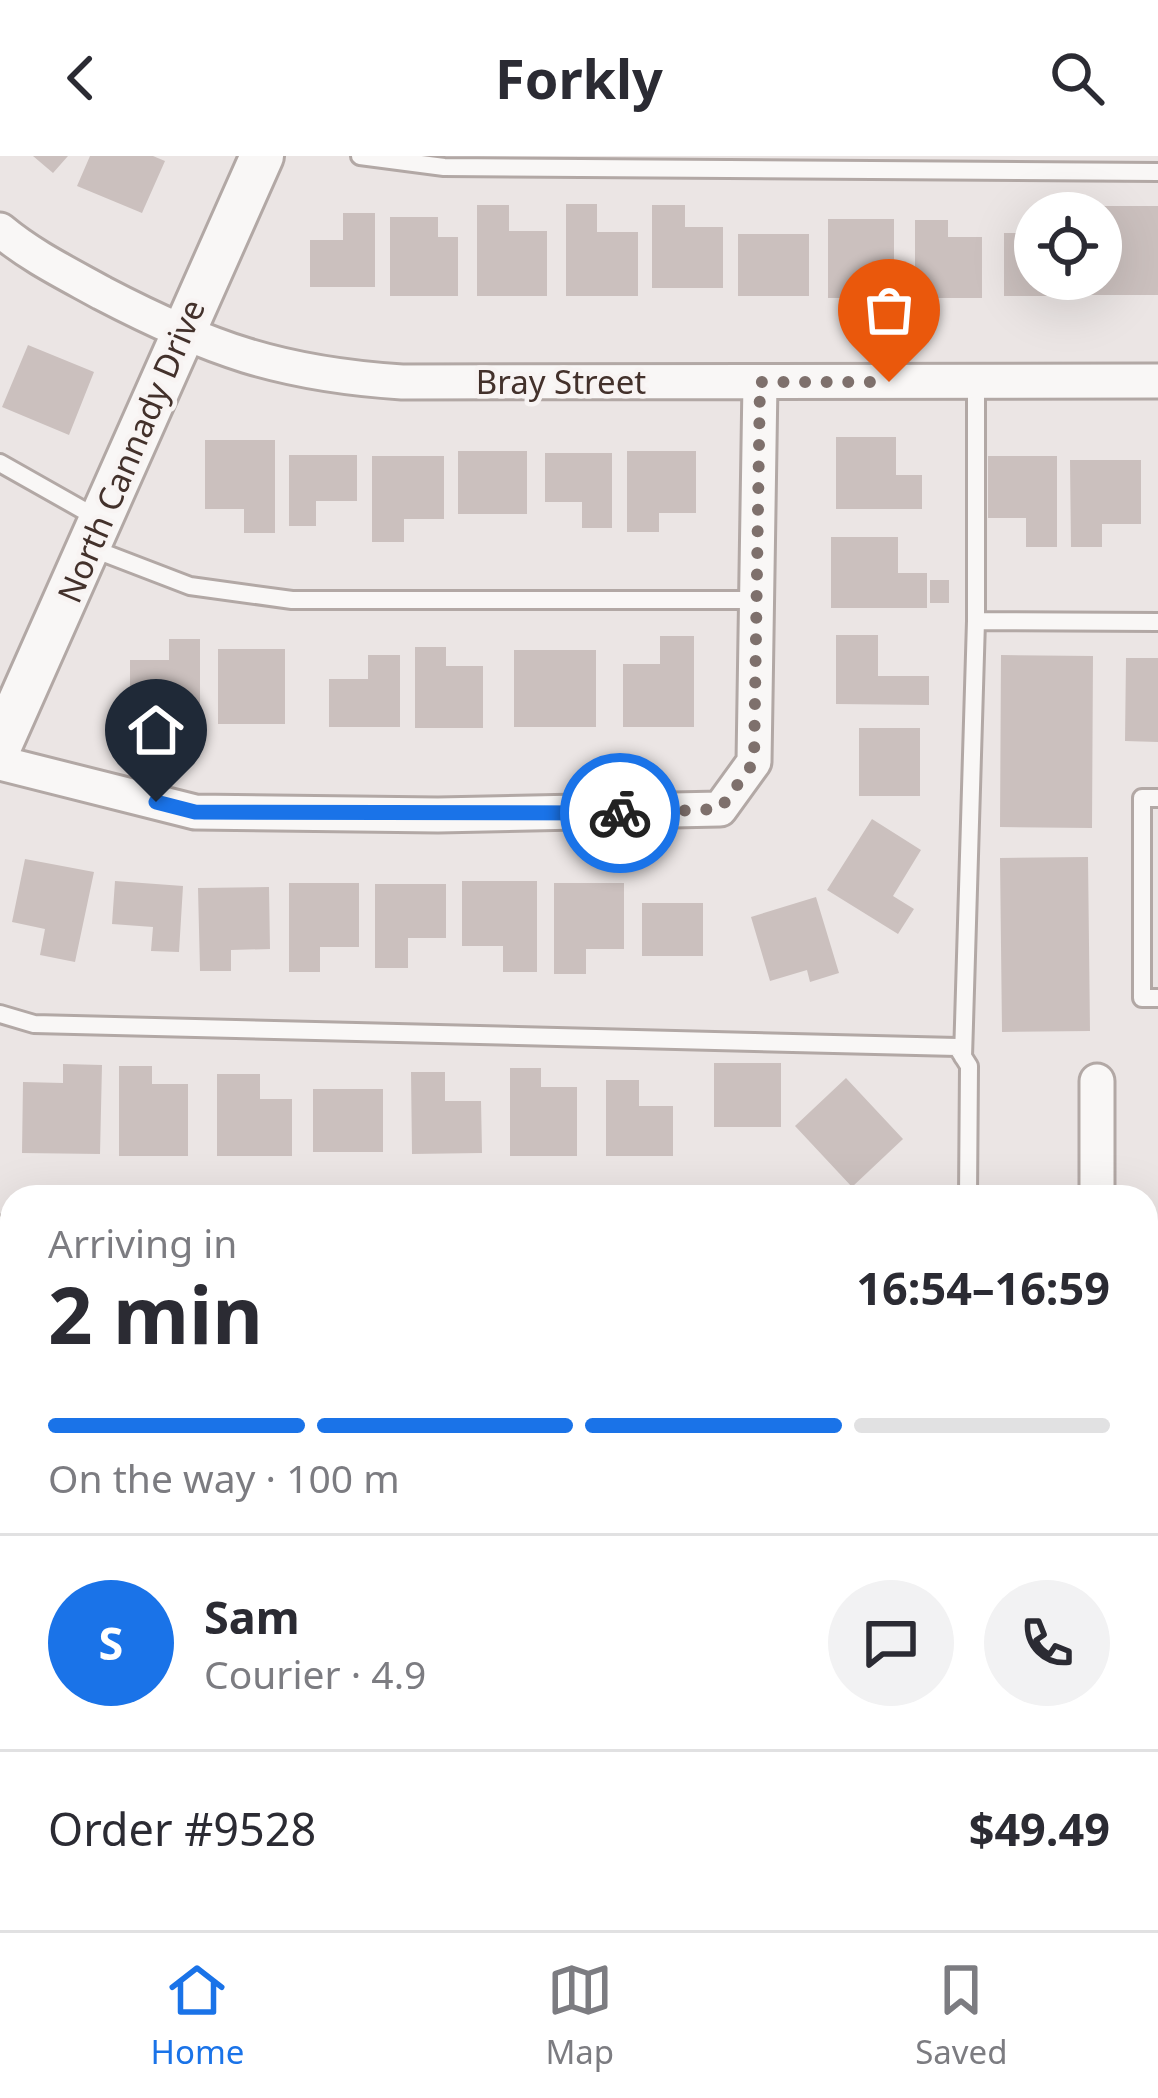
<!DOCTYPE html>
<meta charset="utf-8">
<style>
body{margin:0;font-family:"Noto Sans",sans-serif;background:#f2f2f3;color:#2b2b33;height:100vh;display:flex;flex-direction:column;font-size:45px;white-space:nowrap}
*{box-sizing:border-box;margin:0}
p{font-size:39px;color:#7c7c81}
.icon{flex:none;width:66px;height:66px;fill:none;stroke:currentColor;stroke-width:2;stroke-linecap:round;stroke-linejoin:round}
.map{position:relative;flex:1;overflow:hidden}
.drawer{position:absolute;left:0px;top:1029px;width:1158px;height:747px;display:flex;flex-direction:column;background:#fff;border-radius:36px 36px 0 0;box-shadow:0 12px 48px #0002}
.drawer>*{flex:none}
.buttons{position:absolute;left:1014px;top:36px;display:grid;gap:24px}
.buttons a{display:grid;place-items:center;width:108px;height:108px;border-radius:50%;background:#fff;box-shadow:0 12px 48px #0002;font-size:60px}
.pin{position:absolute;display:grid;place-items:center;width:102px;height:102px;color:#fff;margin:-123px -51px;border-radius:50% 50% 50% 0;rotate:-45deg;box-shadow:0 0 12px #0007}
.pin .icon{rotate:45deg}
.courier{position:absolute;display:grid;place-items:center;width:120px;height:120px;margin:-60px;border:9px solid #1a73e8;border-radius:50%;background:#fff;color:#222;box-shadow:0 3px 15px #0007}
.summary em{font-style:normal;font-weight:700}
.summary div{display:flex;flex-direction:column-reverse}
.summary{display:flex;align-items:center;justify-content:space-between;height:204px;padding:0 48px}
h1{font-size:78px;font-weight:700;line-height:90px}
.bar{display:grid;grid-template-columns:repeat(4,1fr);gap:18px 12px;align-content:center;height:144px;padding:0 48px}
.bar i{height:15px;border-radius:9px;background:#e1e1e2}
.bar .active{background:#1a73e8}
.bar p{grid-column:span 4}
.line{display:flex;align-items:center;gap:30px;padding:0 48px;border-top:3px solid #e1e1e2}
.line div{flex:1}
.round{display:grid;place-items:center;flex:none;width:126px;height:126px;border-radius:63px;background:#f2f2f3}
header{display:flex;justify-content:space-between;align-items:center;height:156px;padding:0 48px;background:#fff;font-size:54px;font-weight:700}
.dock{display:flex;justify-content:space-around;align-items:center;height:168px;border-top:3px solid #e1e1e2;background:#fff;font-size:33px;color:#7c7c81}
.dock a{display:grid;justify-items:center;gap:6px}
.dock .active{color:#1a73e8}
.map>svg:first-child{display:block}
.built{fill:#ddd4d2}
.green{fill:#cac5d5}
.building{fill:#cbc0be}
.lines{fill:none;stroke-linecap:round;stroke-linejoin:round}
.service-casing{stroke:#b2a8a5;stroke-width:22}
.minor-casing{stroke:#b2a8a5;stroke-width:39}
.tertiary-casing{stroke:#b2a8a5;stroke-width:48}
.service{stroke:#f9f7f6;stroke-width:16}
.minor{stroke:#f9f7f6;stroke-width:33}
.tertiary{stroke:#f9f7f6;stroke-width:42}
.done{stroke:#7e706c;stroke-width:12;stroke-dasharray:0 21.6}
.route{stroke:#1a73e8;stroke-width:15}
.labels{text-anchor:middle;stroke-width:9;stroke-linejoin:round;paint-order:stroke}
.street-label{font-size:33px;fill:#43312b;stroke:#f8f4f3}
</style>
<header><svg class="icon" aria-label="back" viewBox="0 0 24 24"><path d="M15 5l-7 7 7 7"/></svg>Forkly<svg class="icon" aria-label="search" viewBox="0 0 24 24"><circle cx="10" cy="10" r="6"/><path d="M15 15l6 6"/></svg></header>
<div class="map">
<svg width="1158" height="1774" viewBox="0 0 1158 1774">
<rect width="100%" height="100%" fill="#ebe5e4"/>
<path class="built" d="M 1146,1373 L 1158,1373 L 1158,1774 L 722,1774 L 722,1764 L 1146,1764 Z"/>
<path class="green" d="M 0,1725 L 12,1725 L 12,1764 L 722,1764 L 722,1774 L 0,1774 Z"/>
<path class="building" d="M 33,0 L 68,0 L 53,17 Z
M 90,0 L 153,0 L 165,5 L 142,57 L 77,30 Z
M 566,48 L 597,48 L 597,76 L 638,76 L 638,140 L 566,140 Z
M 477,49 L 509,49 L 509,75 L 547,75 L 547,140 L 477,140 Z
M 652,49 L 685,49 L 685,71 L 723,71 L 723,132 L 652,132 Z
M 1089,50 L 1158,50 L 1158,139 L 1089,139 L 1089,123 L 1101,123 L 1101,57 L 1089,57 Z
M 343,57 L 375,57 L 375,131 L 310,131 L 310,84 L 343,84 Z
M 390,61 L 438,61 L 438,81 L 458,81 L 458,140 L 390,140 Z
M 828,63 L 894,63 L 894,142 L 828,142 Z
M 915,64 L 948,64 L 948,81 L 982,81 L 982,142 L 915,142 Z
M 1004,77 L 1035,77 L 1035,123 L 1074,123 L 1074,140 L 1004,140 Z
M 738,78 L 809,78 L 809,140 L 738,140 Z
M 28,189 L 94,216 L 69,279 L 2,251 Z
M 836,281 L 896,281 L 896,319 L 922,319 L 922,353 L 836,353 Z
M 205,284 L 275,284 L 275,377 L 244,377 L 244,353 L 205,353 Z
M 458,295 L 527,295 L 527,358 L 458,358 Z
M 627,295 L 696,295 L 696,357 L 659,357 L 659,376 L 627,376 Z
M 545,297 L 612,297 L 612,372 L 582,372 L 582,346 L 545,346 Z
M 289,299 L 357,299 L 357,345 L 316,345 L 316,370 L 289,370 Z
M 372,300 L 444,300 L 444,363 L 404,363 L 404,386 L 372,386 Z
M 988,300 L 1057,300 L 1057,391 L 1026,391 L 1026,362 L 988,362 Z
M 1070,304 L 1141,304 L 1141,368 L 1102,368 L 1102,391 L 1071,391 Z
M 831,381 L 898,381 L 898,417 L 927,417 L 927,452 L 831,452 Z
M 930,424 L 949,424 L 949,447 L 930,447 Z
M 836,479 L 878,479 L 878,520 L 929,520 L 929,549 L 836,548 Z
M 660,480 L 694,480 L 694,571 L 623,571 L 623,508 L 660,508 Z
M 169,483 L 200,483 L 200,566 L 130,566 L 130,504 L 169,504 Z
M 415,491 L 446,491 L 446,510 L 483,510 L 483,572 L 415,572 Z
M 218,493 L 285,493 L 285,568 L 218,568 Z
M 514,494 L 596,494 L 596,571 L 514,571 Z
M 368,499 L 400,499 L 400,571 L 329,571 L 329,523 L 368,523 Z
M 1001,499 L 1093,500 L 1092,672 L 1000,671 Z
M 1126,502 L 1158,502 L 1158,586 L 1125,585 Z
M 859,572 L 920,572 L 920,640 L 859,640 Z
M 872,663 L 921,694 L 893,740 L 914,753 L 898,778 L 827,734 Z
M 1088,701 L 1090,875 L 1002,876 L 1000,702 Z
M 25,703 L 94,716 L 75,806 L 40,799 L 45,773 L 12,766 Z
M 115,725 L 183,730 L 179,796 L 151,795 L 153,771 L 112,768 Z
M 462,725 L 537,725 L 537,816 L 503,816 L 503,790 L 462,790 Z
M 289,727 L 359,727 L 359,791 L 320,791 L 320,816 L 289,816 Z
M 554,727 L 624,727 L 624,793 L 586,793 L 586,818 L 554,818 Z
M 375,728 L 446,728 L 446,782 L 408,782 L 408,812 L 375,812 Z
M 269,731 L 270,793 L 231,794 L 231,815 L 200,815 L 198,732 Z
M 816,741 L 839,817 L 810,826 L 807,814 L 770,825 L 751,761 Z
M 642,747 L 703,747 L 703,800 L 642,800 Z
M 714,907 L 781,907 L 781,971 L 714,971 Z
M 63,908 L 102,909 L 100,998 L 22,997 L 23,926 L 63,927 Z
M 119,910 L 152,910 L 152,928 L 188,928 L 188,1000 L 119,1000 Z
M 510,912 L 541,912 L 541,931 L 577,931 L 577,1000 L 510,1000 Z
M 411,916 L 445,916 L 445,945 L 481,945 L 482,997 L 412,998 Z
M 217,918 L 260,918 L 260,943 L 292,943 L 292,1000 L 217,1000 Z
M 846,922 L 903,983 L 852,1031 L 795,970 Z
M 606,924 L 639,924 L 639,950 L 673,950 L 673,1000 L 606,1000 Z
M 313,933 L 383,933 L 383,996 L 313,996 Z
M 0,1361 L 12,1361 L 12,1428 L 0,1428 Z
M 1146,1368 L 1158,1368 L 1158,1396 L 1146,1396 Z
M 0,1582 L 12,1582 L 12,1638 L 0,1638 Z
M 977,1764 L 1116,1764 L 1116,1774 L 977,1774 Z"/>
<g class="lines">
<defs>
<path id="service" d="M 360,0 L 444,11 L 1158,16
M 976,225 L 976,465 L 1158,466
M 0,307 L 99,363
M 91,392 L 190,430 L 292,444 L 757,444
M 1158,642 L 1142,642 L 1142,842 L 1158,842
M 0,858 L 34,868 L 957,891 L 969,910 L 968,1041
M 963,901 L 976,465
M 0,1298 L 12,1299
M 1146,1427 L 1158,1418
M 1146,1715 L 1158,1715
M 0,1723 L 12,1723
M 931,1764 L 931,1774
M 1141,1764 L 1141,1774"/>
<path id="minor" d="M 0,74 C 31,100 66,117 102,137 C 209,193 280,218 402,226 L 1158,225
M 0,607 L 195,656 L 438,659 L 720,653 L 754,606 L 760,226
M 1097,1041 L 1097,925
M 0,1077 L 12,1077
M 1146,1146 L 1158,1146
M 0,1506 L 12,1506"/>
<path id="tertiary" d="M 0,590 L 262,0"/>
</defs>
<use href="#service" class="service-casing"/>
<use href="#minor" class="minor-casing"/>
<use href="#tertiary" class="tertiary-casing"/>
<use href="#service" class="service"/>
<use href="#minor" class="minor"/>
<use href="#tertiary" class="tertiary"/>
</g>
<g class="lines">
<path class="done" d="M 620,657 L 720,653 L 754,606 L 760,226 L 889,226"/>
<path class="route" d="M 156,646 L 195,656 L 620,657"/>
</g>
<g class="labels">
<g class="street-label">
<text x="561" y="238">Bray Street</text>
<text transform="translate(131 295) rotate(-67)" y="12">North Cannady Drive</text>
</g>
</g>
</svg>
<div class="buttons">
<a><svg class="icon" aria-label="locate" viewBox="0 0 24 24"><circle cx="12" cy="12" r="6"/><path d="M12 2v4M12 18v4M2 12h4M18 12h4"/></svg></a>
</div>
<div class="pin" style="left:889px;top:226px;background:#ea580c"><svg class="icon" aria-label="bag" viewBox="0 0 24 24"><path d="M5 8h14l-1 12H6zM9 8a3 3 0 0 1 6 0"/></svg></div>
<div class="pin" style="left:156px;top:646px;background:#1f2937"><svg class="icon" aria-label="home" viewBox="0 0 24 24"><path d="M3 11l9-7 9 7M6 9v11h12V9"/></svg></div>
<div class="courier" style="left:620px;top:657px"><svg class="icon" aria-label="bike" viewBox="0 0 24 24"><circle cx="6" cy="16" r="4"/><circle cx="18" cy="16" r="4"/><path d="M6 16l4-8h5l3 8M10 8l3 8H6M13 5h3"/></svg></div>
<section class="drawer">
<div class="summary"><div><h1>2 min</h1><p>Arriving in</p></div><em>16:54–16:59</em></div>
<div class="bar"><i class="active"></i><i class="active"></i><i class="active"></i><i></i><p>On the way · 100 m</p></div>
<div class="line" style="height:216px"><b class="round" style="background:#1a73e8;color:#fff">S</b><div><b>Sam</b><p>Courier · 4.9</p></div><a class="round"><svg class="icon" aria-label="chat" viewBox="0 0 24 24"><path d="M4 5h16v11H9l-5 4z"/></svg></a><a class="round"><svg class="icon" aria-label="phone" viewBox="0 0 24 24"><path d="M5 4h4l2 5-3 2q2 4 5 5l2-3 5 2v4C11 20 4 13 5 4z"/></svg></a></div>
<div class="line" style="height:156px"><div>Order #9528</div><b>$49.49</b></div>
</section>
</div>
<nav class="dock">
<a class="active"><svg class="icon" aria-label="home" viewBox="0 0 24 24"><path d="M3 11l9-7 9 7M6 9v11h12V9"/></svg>Home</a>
<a><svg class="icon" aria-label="map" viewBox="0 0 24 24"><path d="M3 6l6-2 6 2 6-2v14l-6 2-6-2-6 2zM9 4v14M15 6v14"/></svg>Map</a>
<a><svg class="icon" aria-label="saved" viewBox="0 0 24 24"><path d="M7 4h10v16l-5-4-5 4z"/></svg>Saved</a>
</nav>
